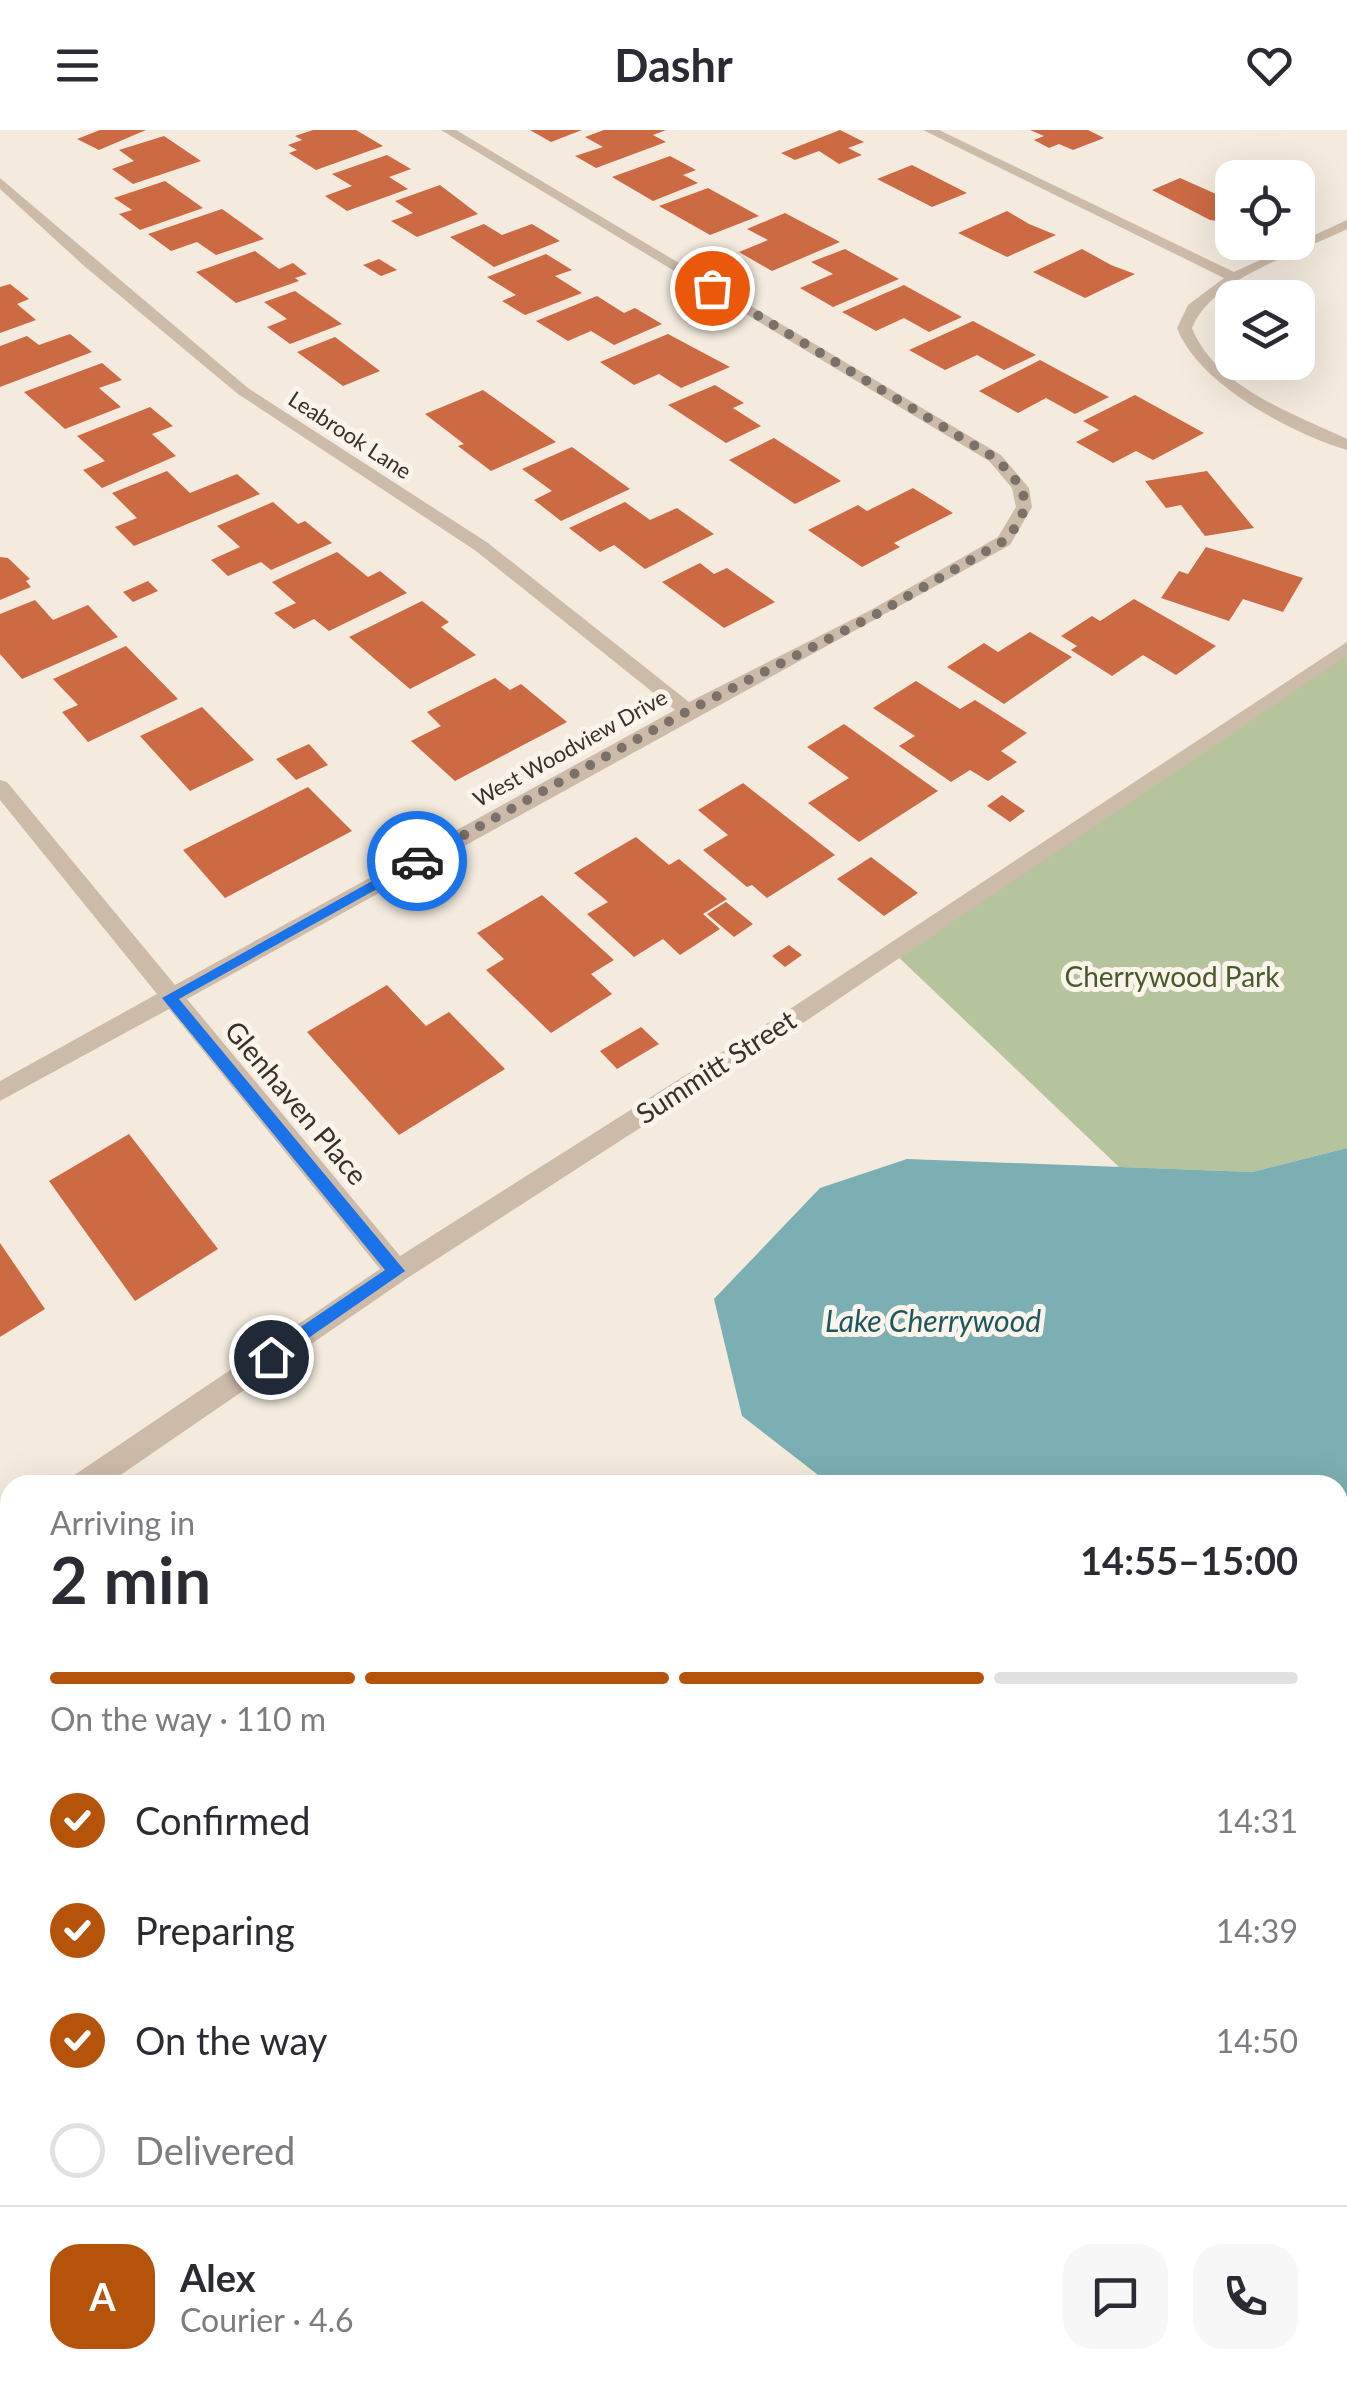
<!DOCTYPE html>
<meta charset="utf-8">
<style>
body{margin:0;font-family:Lato,sans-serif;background:#f7f7f7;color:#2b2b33;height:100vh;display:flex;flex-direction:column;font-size:38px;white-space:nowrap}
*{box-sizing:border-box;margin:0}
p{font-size:32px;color:#7c7c81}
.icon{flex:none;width:55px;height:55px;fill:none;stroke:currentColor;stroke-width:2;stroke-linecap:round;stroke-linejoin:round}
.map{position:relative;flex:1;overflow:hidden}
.side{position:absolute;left:0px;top:1345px;width:1348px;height:932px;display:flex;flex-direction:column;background:#fff;border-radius:30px 30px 0 0;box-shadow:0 10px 40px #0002}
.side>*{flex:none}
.controls{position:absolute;left:1215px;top:30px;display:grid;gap:20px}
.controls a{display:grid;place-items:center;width:100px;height:100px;border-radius:20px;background:#fff;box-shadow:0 10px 40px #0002;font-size:50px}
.pin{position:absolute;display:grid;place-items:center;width:85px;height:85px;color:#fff;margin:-42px;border:5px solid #fff;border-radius:50%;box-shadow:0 2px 10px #0007}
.courier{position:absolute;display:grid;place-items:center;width:100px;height:100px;margin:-50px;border:8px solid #1a73e8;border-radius:50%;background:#fff;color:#222;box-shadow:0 2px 12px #0007}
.overview em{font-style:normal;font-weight:700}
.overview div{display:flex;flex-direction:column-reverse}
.overview{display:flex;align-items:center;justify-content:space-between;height:170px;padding:0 50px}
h1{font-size:65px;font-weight:700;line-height:75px}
.bar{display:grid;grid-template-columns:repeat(4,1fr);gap:15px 10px;align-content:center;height:120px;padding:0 50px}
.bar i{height:12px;border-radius:8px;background:#e1e1e2}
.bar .on{background:#b45309}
.bar p{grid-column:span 4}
.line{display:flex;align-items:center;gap:25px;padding:0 50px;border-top:2px solid #e1e1e2}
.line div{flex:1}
.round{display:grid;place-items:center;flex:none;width:105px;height:105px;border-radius:30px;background:#f7f7f7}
ol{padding:0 50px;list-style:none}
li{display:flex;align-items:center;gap:30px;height:110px}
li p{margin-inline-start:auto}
li .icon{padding:10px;border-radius:50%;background:#b45309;color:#fff;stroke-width:4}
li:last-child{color:#7c7c81}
li i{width:55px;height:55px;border:5px solid #e1e1e2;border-radius:50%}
header{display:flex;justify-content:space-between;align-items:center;height:130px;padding:0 50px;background:#fff;font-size:45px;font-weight:700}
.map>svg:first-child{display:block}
.green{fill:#b6c49d}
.water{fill:#7bafb3}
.building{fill:#cc6a44}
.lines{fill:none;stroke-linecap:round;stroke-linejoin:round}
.minor{fill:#cdbba9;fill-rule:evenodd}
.route{fill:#1a73e8}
.done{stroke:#7b7168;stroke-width:10;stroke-dasharray:0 18}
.labels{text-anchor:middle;stroke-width:10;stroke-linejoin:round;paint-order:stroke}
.far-street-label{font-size:22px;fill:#3a2f29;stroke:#fbf4eb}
.park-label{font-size:28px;fill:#475a2b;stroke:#fbf4eb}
.street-label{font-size:28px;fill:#3a2f29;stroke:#fbf4eb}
.water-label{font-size:30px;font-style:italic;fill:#1c585f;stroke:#fbf4eb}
</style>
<header><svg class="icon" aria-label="menu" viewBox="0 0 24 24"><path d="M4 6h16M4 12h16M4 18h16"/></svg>Dashr<svg class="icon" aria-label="heart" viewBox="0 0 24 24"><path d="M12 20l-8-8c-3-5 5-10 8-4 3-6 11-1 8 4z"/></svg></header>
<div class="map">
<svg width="1347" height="2276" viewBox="0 0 1347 2276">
<rect width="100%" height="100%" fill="#f4ebde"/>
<path class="green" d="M 1347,518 L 1347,1018 L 1252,1042 L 1119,1037 L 893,822 Z"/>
<path class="water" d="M 1347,1018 L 1347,1519 L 1338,1527 L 1338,1355 L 831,1355 L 742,1286 L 714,1169 L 820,1058 L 907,1029 L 1252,1042 Z"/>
<path class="building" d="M 100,0 L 146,0 L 99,20 L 77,9 Z
M 313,0 L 356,0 L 383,16 L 316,40 L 289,23 L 297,20 L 288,15 L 302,10 L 295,6 Z
M 530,0 L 582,0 L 551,12 Z
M 604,0 L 666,0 L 653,5 L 666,12 L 596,38 L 575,26 L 603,17 L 585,7 Z
M 840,0 L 864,12 L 848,18 L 862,25 L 839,34 L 819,21 L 795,30 L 781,23 Z
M 1030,0 L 1088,0 L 1104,8 L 1073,20 L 1059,14 L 1049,18 L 1034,10 L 1044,6 Z
M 164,6 L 201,31 L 133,54 L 112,39 L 134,31 L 119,20 Z
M 387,25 L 411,39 L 389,47 L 408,59 L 347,81 L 325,66 L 352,56 L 332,44 Z
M 670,26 L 696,40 L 683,45 L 698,53 L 653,71 L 612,47 Z
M 912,35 L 967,63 L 932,77 L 877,49 Z
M 1180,48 L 1216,64 L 1232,56 L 1232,87 L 1223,92 L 1210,90 L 1152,60 Z
M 165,51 L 203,78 L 140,100 L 119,84 L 132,80 L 114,68 Z
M 440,55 L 478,84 L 417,107 L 391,91 L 413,83 L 395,71 Z
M 708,58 L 759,86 L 710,105 L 659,76 Z
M 222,79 L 264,109 L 216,125 L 197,112 L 171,121 L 148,104 Z
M 1007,81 L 1029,94 L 1056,105 L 1007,127 L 958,103 Z
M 785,83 L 840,112 L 772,141 L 739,122 L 768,110 L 747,99 Z
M 484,94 L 502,105 L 532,94 L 560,111 L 494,137 L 450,107 Z
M 845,119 L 899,149 L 833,177 L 800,158 L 833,144 L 811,132 Z
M 1082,119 L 1111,135 L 1135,144 L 1085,168 L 1033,142 Z
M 255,121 L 279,139 L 293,133 L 307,144 L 295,148 L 299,151 L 236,173 L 196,142 Z
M 546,124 L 572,140 L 555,146 L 582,163 L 525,185 L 502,171 L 516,165 L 487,147 Z
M 379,129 L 397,140 L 381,146 L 363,135 Z
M 10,154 L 29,169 L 17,174 L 36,190 L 0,203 L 0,157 Z
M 904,155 L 962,187 L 929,202 L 904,188 L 876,201 L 842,182 Z
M 295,161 L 342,194 L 290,214 L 267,197 L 287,189 L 264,172 Z
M 597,166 L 624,183 L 635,178 L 662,194 L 614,215 L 591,201 L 568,211 L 536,191 Z
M 973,191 L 1036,225 L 1004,240 L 977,225 L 945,240 L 909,220 Z
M 70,204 L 92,222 L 0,257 L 0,216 L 27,206 L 39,215 Z
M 668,204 L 730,237 L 681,258 L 659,244 L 634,255 L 600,232 Z
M 335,207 L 380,241 L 343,256 L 297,222 Z
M 1040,230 L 1109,267 L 1075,284 L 1046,268 L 1018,283 L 979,261 Z
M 102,233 L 122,250 L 99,258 L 121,277 L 65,299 L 24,262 Z
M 715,255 L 744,273 L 733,278 L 761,296 L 726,313 L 668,275 Z
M 483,260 L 556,312 L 491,341 L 458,316 L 464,314 L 425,284 Z
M 1135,265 L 1204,303 L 1153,330 L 1136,321 L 1113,333 L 1076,312 L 1099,300 L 1083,291 Z
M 150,277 L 173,296 L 152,304 L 176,326 L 102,358 L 83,340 L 105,331 L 77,306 Z
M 774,308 L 841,351 L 795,374 L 729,330 Z
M 572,317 L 630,359 L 561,391 L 534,370 L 552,361 L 522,339 Z
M 167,341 L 190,363 L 237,344 L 260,364 L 134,416 L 115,397 L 137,388 L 112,363 Z
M 1207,341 L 1254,398 L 1205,406 L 1181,375 L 1166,378 L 1145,351 Z
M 913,358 L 953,383 L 894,413 L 900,417 L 862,437 L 808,400 L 858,375 L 867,381 Z
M 273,372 L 298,394 L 305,391 L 332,413 L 271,440 L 261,432 L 228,446 L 211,430 L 240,417 L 217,396 Z
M 625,372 L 650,390 L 677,378 L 714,404 L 645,439 L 614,415 L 600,422 L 569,398 Z
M 1206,417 L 1303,448 L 1283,482 L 1243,469 L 1229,491 L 1161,468 L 1179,441 L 1188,444 Z
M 337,422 L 368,447 L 380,441 L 407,463 L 329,501 L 314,489 L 294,499 L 274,483 L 296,473 L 272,452 Z
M 0,427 L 8,428 L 30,449 L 26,451 L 31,457 L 0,470 Z
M 700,433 L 714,444 L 727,438 L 775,472 L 724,498 L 662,452 Z
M 148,451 L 158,461 L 133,472 L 123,462 Z
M 1134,469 L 1216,516 L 1176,545 L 1143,525 L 1112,546 L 1071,520 L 1077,516 L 1061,506 L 1092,486 L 1100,491 Z
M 35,470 L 53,490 L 88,475 L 118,507 L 22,549 L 0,524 L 0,484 Z
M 422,471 L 449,492 L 441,497 L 476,525 L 410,559 L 349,507 Z
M 1030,502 L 1072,527 L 1004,574 L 947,537 L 984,513 L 998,522 Z
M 126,516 L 178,569 L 88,612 L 62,582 L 78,575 L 53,549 Z
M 495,548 L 510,560 L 521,554 L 567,592 L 455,651 L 411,611 L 441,596 L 427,582 Z
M 916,551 L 960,579 L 975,570 L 1027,603 L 1001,621 L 1017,632 L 988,651 L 970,640 L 951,652 L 899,616 L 915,606 L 873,578 Z
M 202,577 L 254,630 L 190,661 L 140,606 Z
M 844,594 L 938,661 L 859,712 L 808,673 L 849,648 L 807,617 Z
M 309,614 L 328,635 L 296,650 L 276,629 Z
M 743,653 L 835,725 L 767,768 L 752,755 L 747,757 L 703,720 L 728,705 L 698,680 Z
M 308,657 L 352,701 L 225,768 L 183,720 Z
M 1002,665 L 1025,681 L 1010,692 L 987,676 Z
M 636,707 L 669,735 L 679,729 L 727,769 L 703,784 L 720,799 L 680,825 L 663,809 L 634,827 L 587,784 L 608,772 L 574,743 Z
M 871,727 L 918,763 L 884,786 L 837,749 Z
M 542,765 L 614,830 L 591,844 L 612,864 L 551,903 L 486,840 L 504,829 L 477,803 Z
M 726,772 L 753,794 L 734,807 L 707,784 Z
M 789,815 L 802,825 L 785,837 L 772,826 Z
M 387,855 L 426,896 L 449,882 L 505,939 L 399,1005 L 307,902 Z
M 641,897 L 659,914 L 617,939 L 600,921 Z
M 129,1004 L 218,1119 L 135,1171 L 49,1051 Z
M 0,1113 L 45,1179 L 0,1207 Z
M 1347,2179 L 1347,2276 L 1261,2276 L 1255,2268 L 1338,2268 L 1338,2188 Z"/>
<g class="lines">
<path class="minor" d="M 441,0 L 456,0 L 1001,325 L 1029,358 L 1032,377 L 1010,415 L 187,869 L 400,1126 L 790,879 L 1347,512 L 1347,526 L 806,891 L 406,1149 L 106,1355 L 69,1355 L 73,1346 L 380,1139 L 169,879 L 0,971 L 0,951 L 157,864 L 0,670 L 0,650 L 7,652 L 175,855 L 675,580 L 476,421 L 238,264 L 83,135 L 0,59 L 0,48 L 248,258 L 488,413 L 689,572 L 869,481 L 998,407 L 1016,377 L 1012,358 L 989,331 Z
M 923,0 L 939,0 L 1234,142 L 1347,90 L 1347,99 C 1299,123 1213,147 1192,198 C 1215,257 1294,284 1347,309 L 1347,320 C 1291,303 1198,254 1177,198 L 1188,175 L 1224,148 Z
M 10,1392 L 10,1422 L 0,1426 L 0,1396 Z
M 1347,1856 L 1347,1891 L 1338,1895 L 1338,1859 Z
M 0,1893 L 10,1897 L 10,1940 L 0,1936 Z
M 289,2268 L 330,2268 L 334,2276 L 293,2276 Z
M 620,2268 L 678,2268 L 674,2276 L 616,2276 Z
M 973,2268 L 1013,2268 L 1017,2276 L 977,2276 Z"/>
</g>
<path class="route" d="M 417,726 L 422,727 L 422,734 L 179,869 L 405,1141 L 271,1234 L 265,1232 L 265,1221 L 385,1140 L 162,868 Z"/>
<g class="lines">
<path class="done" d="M 417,731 L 688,581 L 875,485 L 1004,411 C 1037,375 1027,359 995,328 L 712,158"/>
</g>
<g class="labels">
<g class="far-street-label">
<text transform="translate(350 305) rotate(33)" y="8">Leabrook Lane</text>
<text transform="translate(570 618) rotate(-29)" y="8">West Woodview Drive</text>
</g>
<g class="park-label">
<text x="1172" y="857">Cherrywood Park</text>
</g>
<g class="street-label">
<text transform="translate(716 937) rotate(-33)" y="10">Summitt Street</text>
<text transform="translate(296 973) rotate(50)" y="10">Glenhaven Place</text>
</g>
<g class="water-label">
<text x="933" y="1202">Lake Cherrywood</text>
</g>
</g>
</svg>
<div class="controls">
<a><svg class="icon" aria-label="locate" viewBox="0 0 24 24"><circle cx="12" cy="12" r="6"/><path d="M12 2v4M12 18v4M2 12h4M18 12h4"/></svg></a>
<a><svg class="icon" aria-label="layers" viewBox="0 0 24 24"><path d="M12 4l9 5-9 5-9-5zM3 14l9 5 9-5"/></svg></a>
</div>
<div class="pin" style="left:712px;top:158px;background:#ea580c"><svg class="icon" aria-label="bag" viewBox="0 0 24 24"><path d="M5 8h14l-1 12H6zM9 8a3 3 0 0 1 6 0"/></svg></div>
<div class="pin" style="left:271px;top:1227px;background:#1f2937"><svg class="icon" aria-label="home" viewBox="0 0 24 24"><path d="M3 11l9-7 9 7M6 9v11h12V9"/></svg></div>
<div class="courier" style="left:417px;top:731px"><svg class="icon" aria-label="car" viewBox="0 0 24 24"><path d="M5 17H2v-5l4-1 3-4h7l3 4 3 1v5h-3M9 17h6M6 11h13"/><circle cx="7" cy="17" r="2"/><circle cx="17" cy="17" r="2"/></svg></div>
<section class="side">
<div class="overview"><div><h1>2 min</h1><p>Arriving in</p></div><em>14:55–15:00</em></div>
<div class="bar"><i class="on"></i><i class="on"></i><i class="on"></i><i></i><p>On the way · 110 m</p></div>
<ol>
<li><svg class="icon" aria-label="check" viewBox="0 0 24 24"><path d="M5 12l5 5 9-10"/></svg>Confirmed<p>14:31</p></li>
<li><svg class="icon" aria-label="check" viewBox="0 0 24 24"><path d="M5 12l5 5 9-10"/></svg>Preparing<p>14:39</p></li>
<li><svg class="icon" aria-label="check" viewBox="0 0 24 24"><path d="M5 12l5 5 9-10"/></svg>On the way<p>14:50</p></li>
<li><i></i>Delivered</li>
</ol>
<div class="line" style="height:180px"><b class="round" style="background:#b45309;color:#fff">A</b><div><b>Alex</b><p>Courier · 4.6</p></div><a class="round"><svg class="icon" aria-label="chat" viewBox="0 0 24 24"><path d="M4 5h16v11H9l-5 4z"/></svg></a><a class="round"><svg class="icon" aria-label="phone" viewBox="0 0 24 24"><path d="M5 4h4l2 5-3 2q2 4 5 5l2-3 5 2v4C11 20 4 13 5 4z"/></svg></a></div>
</section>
</div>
